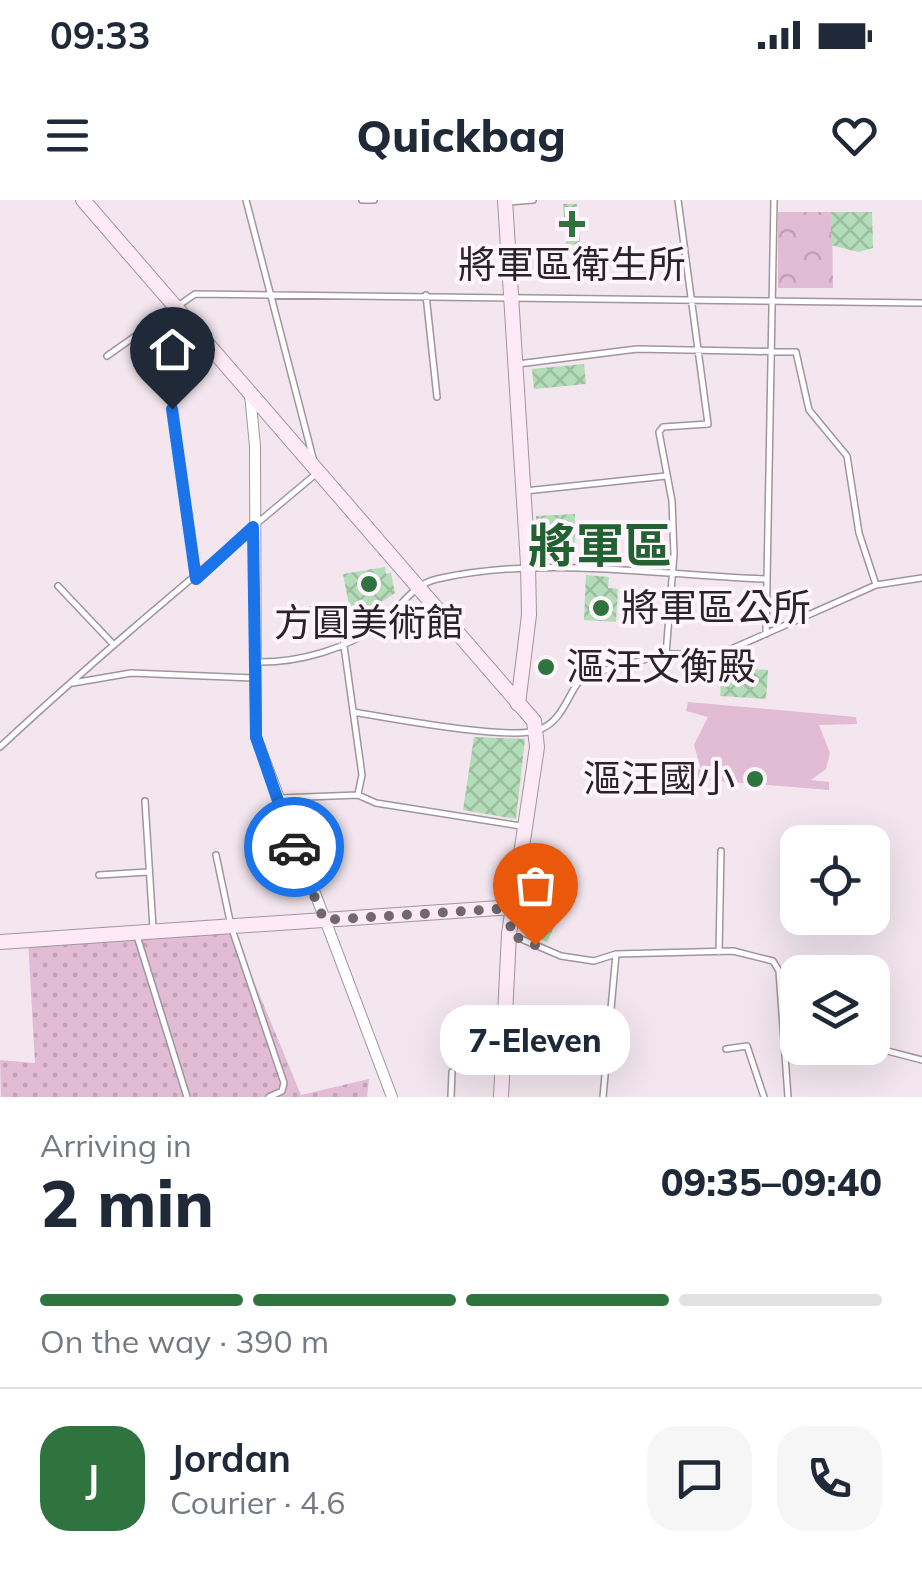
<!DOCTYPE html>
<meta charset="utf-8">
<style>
body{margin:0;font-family:Mulish,"Noto Sans TC",sans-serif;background:#f6f6f7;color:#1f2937;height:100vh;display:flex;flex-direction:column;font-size:38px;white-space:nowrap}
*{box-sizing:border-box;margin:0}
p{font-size:32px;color:#747a83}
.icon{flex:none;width:55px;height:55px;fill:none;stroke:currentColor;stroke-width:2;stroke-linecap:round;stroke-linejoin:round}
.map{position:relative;height:897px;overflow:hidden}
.side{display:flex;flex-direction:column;background:#fff;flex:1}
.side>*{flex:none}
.tools{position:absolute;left:780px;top:625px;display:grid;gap:20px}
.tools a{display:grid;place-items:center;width:110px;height:110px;border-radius:20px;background:#fff;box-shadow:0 10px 40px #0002;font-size:50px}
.pin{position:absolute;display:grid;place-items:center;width:85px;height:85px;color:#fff;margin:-102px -42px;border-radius:50% 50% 50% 0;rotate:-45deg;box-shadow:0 0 10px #0007}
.pin .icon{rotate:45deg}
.courier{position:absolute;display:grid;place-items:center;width:100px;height:100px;margin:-50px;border:8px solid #1a73e8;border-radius:50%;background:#fff;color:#222;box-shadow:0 2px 12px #0007}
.bubble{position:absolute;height:70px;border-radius:30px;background:#fff;box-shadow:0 10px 40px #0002;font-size:32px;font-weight:800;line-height:70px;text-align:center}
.overview em{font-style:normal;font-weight:800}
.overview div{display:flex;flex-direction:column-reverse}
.overview{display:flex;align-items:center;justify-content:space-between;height:170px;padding:0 40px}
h1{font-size:65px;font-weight:800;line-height:75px}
.bar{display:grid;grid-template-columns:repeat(4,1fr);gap:15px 10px;align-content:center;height:120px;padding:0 40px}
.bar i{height:12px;border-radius:8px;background:#e0e1e3}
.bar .active{background:#2f733e}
.bar p{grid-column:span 4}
.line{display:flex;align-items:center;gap:25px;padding:0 40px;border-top:2px solid #e0e1e3}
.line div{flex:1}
.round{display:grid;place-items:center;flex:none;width:105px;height:105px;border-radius:30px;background:#f6f6f7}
.status{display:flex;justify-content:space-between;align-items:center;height:70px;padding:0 50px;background:#fff;direction:ltr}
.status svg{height:28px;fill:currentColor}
header{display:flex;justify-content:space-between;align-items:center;height:130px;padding:0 40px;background:#fff;font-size:45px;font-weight:800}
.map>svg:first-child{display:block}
.grass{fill:url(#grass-dots)}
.park{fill:url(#park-crowns)}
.garden{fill:#e1bcd4}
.building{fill:url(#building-cross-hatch)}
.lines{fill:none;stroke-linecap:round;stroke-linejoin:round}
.lane-casing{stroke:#a1959d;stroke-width:8}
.street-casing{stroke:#a1959d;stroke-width:12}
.secondary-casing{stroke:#a1959d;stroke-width:16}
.lane{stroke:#fff;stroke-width:5}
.street{stroke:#fff;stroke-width:10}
.secondary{stroke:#feeaf7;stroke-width:14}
.done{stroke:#70686d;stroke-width:10;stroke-dasharray:0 18}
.route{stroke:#1a73e8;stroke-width:12}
.poi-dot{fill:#2f733e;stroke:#fff4fb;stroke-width:4}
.labels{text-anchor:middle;stroke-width:8;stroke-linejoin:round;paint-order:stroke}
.poi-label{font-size:38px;fill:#292427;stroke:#fff4fb}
.district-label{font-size:48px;font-weight:bold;fill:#226131;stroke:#fff4fb}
</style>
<div class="status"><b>09:33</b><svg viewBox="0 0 49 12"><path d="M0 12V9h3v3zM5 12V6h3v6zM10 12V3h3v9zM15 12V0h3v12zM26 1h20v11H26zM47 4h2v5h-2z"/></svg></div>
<header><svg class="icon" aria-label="menu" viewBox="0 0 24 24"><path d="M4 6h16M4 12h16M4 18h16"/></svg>Quickbag<svg class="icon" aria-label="heart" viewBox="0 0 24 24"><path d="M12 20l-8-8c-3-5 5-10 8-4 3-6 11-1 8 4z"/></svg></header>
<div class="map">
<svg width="922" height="897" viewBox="0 0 922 897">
<defs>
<pattern id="grass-dots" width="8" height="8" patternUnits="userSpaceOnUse" patternTransform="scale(2.5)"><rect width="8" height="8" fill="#e1bcd4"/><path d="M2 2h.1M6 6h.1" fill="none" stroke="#c1a1b6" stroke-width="1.8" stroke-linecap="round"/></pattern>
<pattern id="park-crowns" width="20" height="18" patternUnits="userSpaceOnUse" patternTransform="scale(2.5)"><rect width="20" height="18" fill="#e1bcd4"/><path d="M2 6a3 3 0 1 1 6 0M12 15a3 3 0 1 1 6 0" fill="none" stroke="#c1a1b6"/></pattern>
<pattern id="building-cross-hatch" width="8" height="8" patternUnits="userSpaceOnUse" patternTransform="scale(2.5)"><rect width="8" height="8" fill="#b3ddb8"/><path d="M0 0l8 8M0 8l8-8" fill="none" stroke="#9abe9e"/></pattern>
</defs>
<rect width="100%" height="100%" fill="#f3e6ee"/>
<path class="grass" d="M 231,726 L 301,895 L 369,879 L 367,897 L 1,897 L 0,860 L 35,863 L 28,740 Z"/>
<path class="park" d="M 778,12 L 832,12 L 833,88 L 778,88 Z"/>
<path class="garden" d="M 688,502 L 856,517 L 857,524 L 819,525 L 830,553 L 826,569 L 811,580 L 829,582 L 829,590 L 692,579 L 691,571 L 701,569 L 694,545 L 708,517 L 686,511 Z"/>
<path class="building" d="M 563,4 L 577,4 L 580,44 L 566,45 Z
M 831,12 L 872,12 L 873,48 L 858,52 L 831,45 Z
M 584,164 L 586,184 L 534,189 L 532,169 Z
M 575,314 L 575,351 L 561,351 L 562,359 L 538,354 L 542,324 L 536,324 L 536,316 Z
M 385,367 L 386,374 L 391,373 L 395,393 L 374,407 L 350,410 L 343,374 Z
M 586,375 L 609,377 L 608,388 L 618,389 L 616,422 L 584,420 Z
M 722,467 L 768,470 L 766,499 L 720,496 Z
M 474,537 L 525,539 L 516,619 L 463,610 Z
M 532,712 L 556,723 L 547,742 L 523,731 Z"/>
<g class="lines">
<defs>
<path id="lane" d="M 246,0 L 313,258
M 362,0 L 374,0
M 508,2 L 533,0
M 426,95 L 437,197
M 107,156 L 195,94 L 922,103
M 518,164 L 637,149 L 796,152 L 809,210 L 847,256 L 859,333 L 876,385
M 172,209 L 196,379
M 525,291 L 666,276
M 58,386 L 114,445
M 296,412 L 344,407 L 344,446 L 362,575 L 358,594
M 766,434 L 774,0
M 666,454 L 674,354 L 672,301 L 659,232 L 663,227 L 708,224 L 678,0
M 255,462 C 299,463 349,449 384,421 C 402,406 412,385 437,379 C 545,355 655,375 765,379
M 73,483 L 131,473 L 253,478
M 353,512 C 389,518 510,541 539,530 C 564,520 567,494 583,476 L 666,454 L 720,454 L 876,385 L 922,378
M 0,547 C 102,452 210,363 317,273
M 281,598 L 358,595 L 376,603 L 521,626
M 145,601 L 153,728
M 216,655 L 231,726 L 284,883 L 282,891 L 269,897
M 99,675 L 148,672
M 512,735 L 561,756 L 594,761 L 616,754 L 733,751 L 773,761 L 779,771 L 788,897
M 137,736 L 187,897
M 719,752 L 721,651
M 783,822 L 798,825
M 872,847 L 922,860
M 726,849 L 747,846 L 764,897
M 451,897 L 452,872
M 603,897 L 616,754"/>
<path id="street" d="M 250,194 L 255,246 L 256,537 L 392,897"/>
<path id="secondary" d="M 83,0 L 534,521 L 537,547 L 509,734 L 501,897
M 505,0 L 528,364 L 529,415 L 518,504
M 0,742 L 514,707"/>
</defs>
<use href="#lane" class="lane-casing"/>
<use href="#street" class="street-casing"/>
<use href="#secondary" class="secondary-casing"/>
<use href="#lane" class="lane"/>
<use href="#street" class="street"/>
<use href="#secondary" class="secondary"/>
</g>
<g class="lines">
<path class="done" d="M 294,647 L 324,720 L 514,708 L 509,734 L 535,745"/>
<path class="route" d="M 172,209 L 196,379 L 253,327 L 256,537 L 294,647"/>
</g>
<g class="poi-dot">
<path d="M567 9h10v10h10v10h-10v10h-10v-10h-10v-10h10z"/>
<circle cx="369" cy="384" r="10"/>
<circle cx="601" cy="408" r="10"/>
<circle cx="546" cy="467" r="10"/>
<circle cx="755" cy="579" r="10"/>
</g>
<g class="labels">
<g class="poi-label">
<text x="572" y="78">將軍區衛生所</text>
<text x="621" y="421" text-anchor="start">將軍區公所</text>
<text x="369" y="436">方圓美術館</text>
<text x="566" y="480" text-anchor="start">漚汪文衡殿</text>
<text x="735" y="592" text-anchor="end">漚汪國小</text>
</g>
<g class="district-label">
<text x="600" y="363">將軍區</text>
</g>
</g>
</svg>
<div class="tools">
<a><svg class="icon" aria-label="locate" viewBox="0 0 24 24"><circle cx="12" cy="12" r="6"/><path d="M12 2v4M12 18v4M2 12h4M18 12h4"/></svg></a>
<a><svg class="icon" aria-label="layers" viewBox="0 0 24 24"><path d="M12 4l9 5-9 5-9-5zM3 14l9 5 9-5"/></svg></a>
</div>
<div class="pin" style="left:535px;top:745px;background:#ea580c"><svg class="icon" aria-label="bag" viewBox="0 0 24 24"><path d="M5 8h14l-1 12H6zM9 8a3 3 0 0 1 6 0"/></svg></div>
<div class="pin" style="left:172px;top:209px;background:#1f2937"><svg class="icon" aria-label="home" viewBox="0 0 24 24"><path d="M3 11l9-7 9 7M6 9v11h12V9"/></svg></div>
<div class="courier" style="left:294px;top:647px"><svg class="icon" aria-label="car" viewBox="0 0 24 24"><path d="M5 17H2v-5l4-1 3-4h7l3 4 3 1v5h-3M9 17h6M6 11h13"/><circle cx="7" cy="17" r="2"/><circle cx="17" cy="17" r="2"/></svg></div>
<div class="bubble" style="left:440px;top:805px;width:190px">7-Eleven</div>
</div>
<section class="side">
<div class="overview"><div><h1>2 min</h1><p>Arriving in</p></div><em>09:35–09:40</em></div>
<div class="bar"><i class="active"></i><i class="active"></i><i class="active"></i><i></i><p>On the way · 390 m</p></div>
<div class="line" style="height:180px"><b class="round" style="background:#2f733e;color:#fff">J</b><div><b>Jordan</b><p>Courier · 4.6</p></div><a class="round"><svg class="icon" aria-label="chat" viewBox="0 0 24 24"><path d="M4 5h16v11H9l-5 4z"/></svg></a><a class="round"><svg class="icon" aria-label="phone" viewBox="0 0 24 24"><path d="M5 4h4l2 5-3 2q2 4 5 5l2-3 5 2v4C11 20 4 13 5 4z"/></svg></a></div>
</section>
